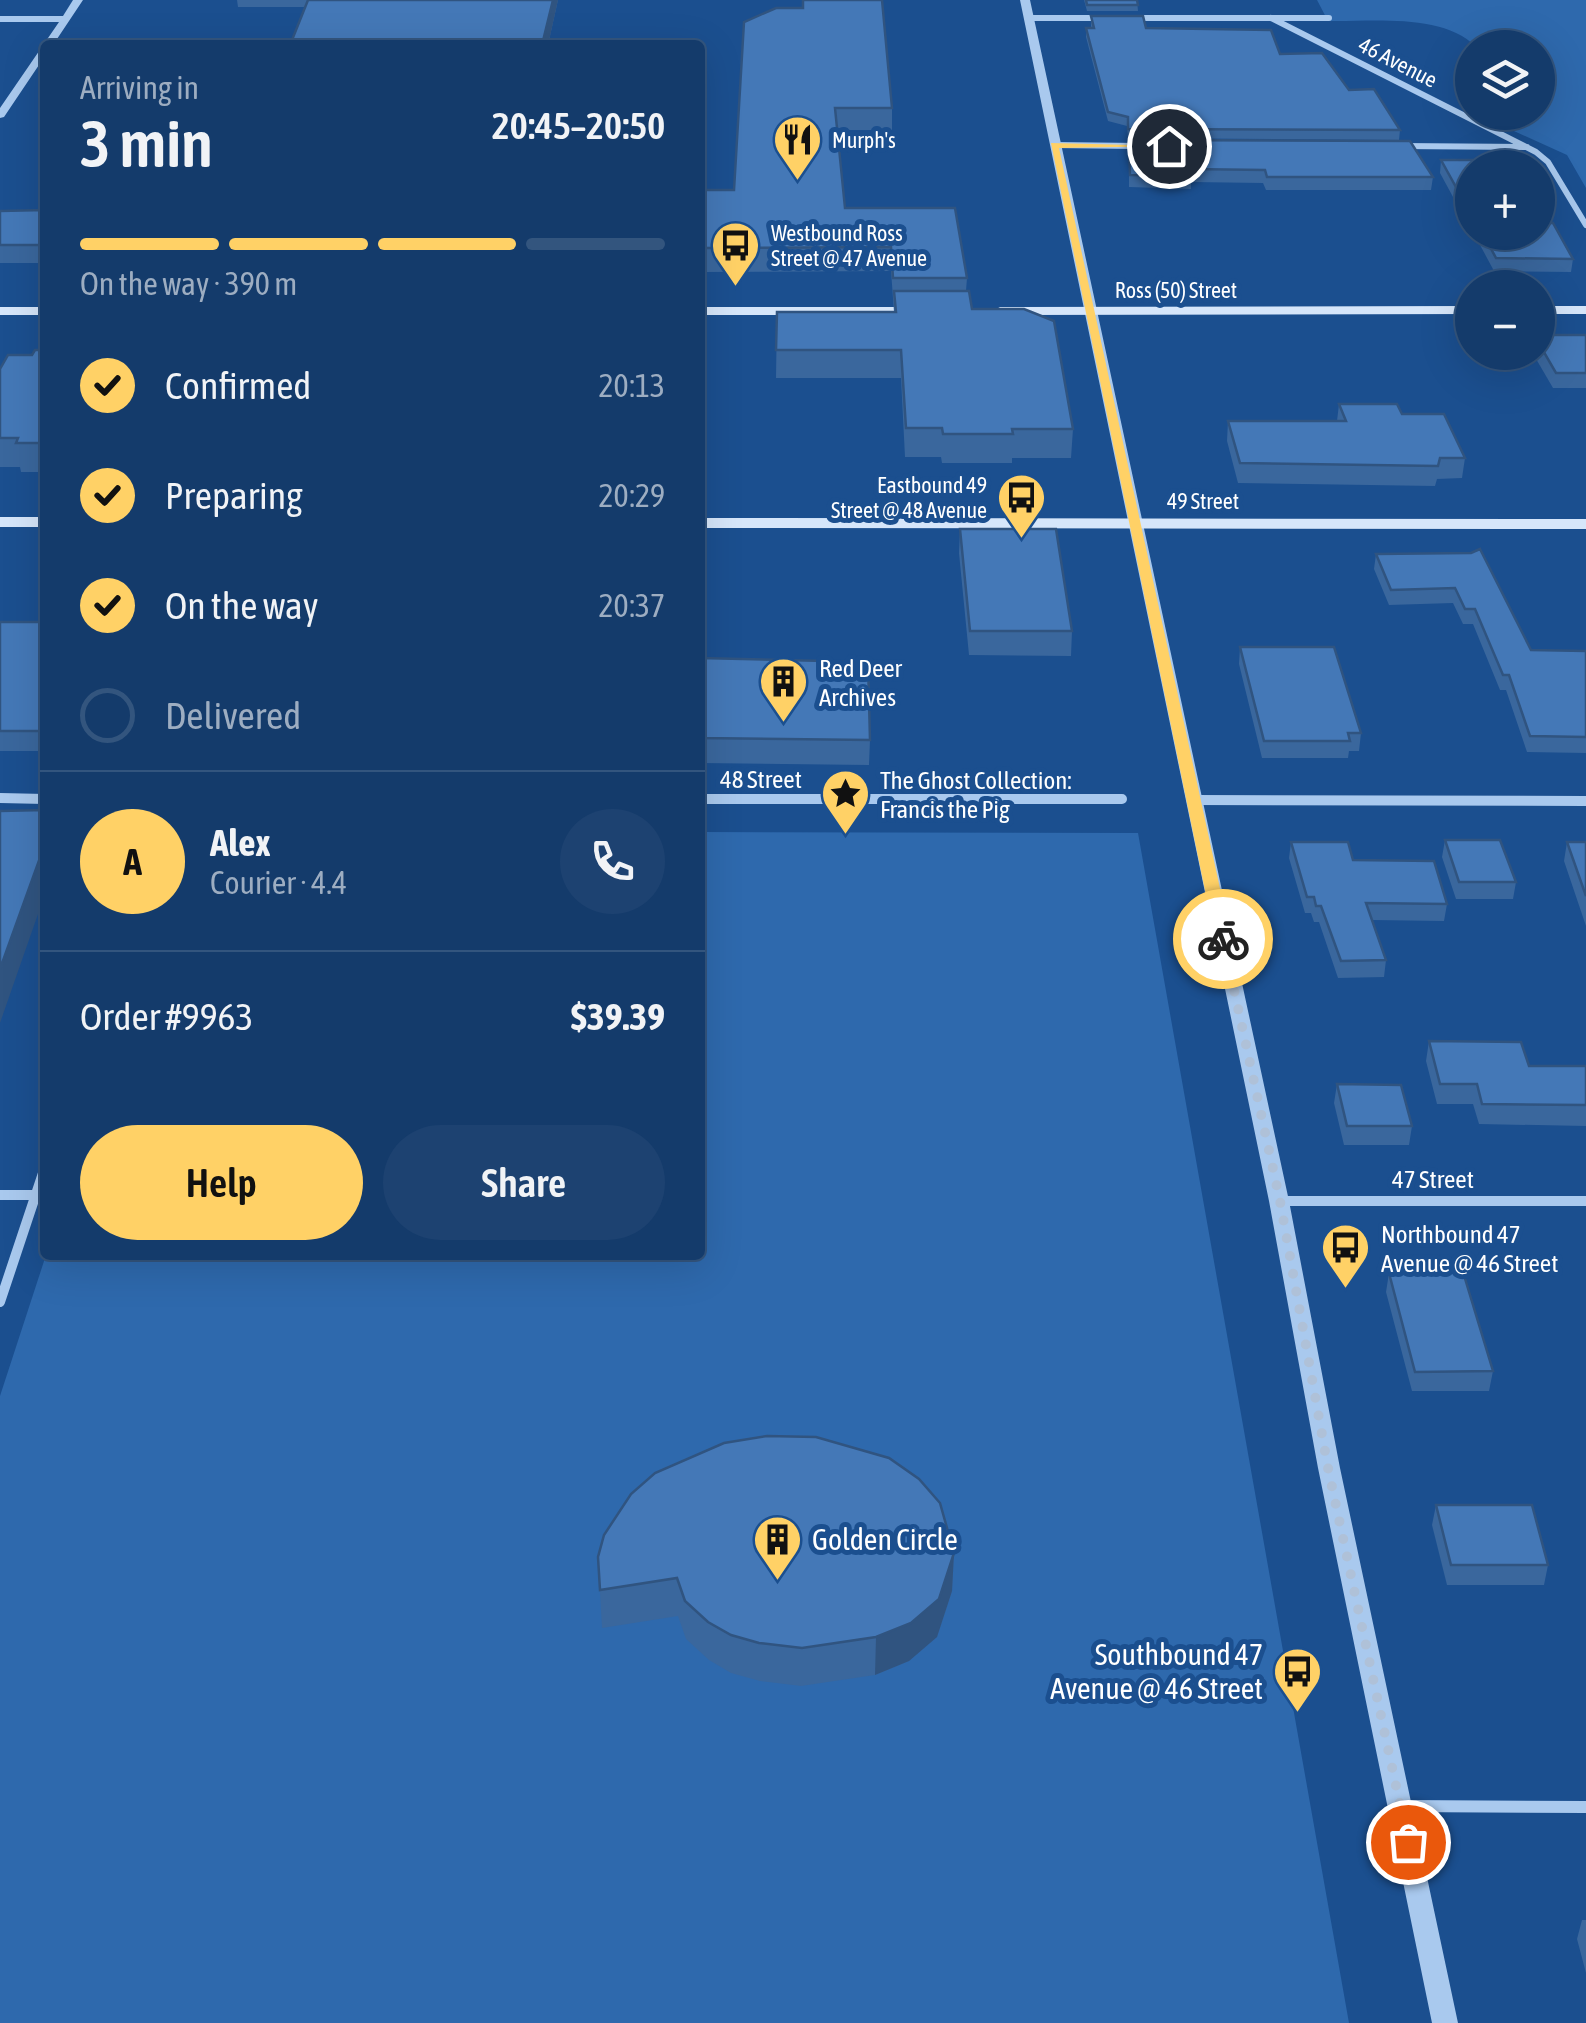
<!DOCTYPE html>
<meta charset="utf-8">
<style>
body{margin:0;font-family:"Asap Condensed",sans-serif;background:#1d4271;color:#f1f3f6;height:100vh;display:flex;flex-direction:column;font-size:38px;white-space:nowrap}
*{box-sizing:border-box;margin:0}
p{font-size:32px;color:#9dadc1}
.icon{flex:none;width:55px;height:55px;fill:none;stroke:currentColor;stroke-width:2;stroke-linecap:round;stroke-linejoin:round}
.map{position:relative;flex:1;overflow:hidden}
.drawer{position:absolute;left:40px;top:40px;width:665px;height:1220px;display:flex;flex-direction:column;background:#143b6b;border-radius:10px;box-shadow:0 10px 40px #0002,0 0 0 2px #33557e}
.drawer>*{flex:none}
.buttons{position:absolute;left:1455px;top:30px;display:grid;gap:20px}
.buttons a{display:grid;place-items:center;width:100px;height:100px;border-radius:50%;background:#143b6b;box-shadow:0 10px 40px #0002,0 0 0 2px #33557e;font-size:50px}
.pin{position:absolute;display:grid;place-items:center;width:85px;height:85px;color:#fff;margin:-42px;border:5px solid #fff;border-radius:50%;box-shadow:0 2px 10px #0007}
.courier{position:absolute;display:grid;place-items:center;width:100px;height:100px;margin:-50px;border:8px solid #ffd166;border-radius:50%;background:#fff;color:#222;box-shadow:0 2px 12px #0007}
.overview em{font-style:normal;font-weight:600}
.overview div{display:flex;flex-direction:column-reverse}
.overview{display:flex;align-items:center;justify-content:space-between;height:170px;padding:0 40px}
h1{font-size:65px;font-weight:600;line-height:75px}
.bar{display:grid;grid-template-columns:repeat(4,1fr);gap:15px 10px;align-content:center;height:120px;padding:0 40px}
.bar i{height:12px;border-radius:8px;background:#33557e}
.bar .on{background:#ffd166}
.bar p{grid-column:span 4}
.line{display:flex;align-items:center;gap:25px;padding:0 40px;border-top:2px solid #33557e}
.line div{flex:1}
.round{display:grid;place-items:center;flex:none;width:105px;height:105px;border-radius:52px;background:#1d4271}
ol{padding:0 40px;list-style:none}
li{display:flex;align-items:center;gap:30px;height:110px}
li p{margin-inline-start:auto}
li .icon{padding:10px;border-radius:50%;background:#ffd166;color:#111;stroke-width:4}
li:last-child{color:#9dadc1}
li i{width:55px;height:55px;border:5px solid #33557e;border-radius:50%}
.cta{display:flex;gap:20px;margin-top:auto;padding:20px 40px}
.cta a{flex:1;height:115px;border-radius:60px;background:#ffd166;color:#111;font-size:40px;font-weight:600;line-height:115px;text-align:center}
.cta a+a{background:#1d4271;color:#f1f3f6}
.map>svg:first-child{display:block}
.green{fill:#2e69ad}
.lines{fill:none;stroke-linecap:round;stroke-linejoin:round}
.minor-far2{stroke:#a9c9ee;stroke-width:6}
.minor-far1{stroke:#a9c9ee;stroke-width:10}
.minor{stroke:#a9c9ee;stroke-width:12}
.tertiary{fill:#a9c9ee;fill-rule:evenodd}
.secondary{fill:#d6e6fa;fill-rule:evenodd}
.wall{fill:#3a679d}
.shaded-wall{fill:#305480}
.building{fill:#4478b7;stroke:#305480;stroke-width:2.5}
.route{fill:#ffd166}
.done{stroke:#afc1d8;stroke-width:10;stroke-dasharray:0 18}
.labels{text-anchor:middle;stroke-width:10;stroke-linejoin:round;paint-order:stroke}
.far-street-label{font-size:22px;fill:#fff;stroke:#1b4f8f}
.far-poi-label{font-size:22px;fill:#fff;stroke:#1b4f8f;text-anchor:start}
.poi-label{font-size:25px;fill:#fff;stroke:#1b4f8f;text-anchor:start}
.street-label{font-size:25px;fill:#fff;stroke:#1b4f8f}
.near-poi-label{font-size:30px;fill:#fff;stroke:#1b4f8f;text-anchor:start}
</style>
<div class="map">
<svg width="1586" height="2023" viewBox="0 0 1586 2023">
<rect width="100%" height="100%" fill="#1b4f8f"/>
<path class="green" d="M 1317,0 L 1586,0 L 1586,188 L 1567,155 L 1474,113 L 1538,112 L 1538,48 L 1476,47 C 1443,13 1372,22 1328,21 Z
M 700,832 L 1138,833 L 1349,2023 L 0,2023 L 0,1396 L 46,1255 L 700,1255 Z"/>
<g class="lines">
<path class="minor-far2" d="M 1029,18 L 1103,18
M 1130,18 L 1329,18
M 1271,18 L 1536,152 L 1548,162 L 1586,225
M 1054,145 L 1138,146
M 1400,146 L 1527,147"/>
<path class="minor-far1" d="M 0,798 L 45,799
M 700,799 L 1122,799
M 1193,800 L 1586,801
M 0,1195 L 35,1195
M 1279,1201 L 1586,1201
M 0,1302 L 45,1167"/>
<path class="minor" d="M 1402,1806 L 1586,1807"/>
<path class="tertiary" d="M 73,0 L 83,0 L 53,45 L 45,45 L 45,56 L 4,117 L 0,118 L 0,108 L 59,22 L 0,22 L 0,16 L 63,16 Z
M 1020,0 L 1030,0 L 1289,1201 L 1340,1468 L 1458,2023 L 1432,2023 L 1318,1468 L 1269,1201 Z"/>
<path class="secondary" d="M 1472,306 L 1472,314 L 1000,315 L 993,311 L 1000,307 Z
M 1538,306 L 1586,306 L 1586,314 L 1538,314 Z
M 0,307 L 45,307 L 45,315 L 0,315 Z
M 700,307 L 921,307 L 928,311 L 921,315 L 700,315 Z
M 0,517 L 45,517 L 45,527 L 0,527 Z
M 700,518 L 1586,519 L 1586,529 L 700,528 Z"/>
</g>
<path class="wall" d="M 237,0 L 558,0 L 548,45 L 290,45 L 306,7 L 238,7 Z
M 1084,0 L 1137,0 L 1138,11 L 1087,11 Z
M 803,8 L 892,108 L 892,130 L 837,130 L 845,208 L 967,278 L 966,291 L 972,309 L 1073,429 L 1071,458 L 1012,458 L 1012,463 L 942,463 L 941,457 L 905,457 L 901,378 L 776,378 L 777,312 L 894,312 L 891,271 L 700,272 L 700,190 L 734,190 Z
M 1091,16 L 1146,28 L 1349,90 L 1400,130 L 1399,140 L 1128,138 L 1127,126 L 1108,121 L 1086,37 L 1086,28 L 1091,28 Z
M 1129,140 L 1433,177 L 1431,190 L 1266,190 L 1263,183 L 1191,182 L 1191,189 L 1129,187 Z
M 1441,160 L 1472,168 L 1472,232 L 1440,173 Z
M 45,210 L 45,263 L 0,263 L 0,211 Z
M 1473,232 L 1538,232 L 1573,259 L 1571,272 L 1494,271 Z
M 1538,335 L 1586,335 L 1586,388 L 1553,388 L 1532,352 L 1538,352 Z
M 45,350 L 45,472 L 21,472 L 20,467 L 0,467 L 0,369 Z
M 1339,404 L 1402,414 L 1465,458 L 1462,478 L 1437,479 L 1435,486 L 1238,483 L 1227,441 L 1228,421 L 1337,421 Z
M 960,529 L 1072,631 L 1071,656 L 969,655 L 959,553 Z
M 1471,553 L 1531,650 L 1586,651 L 1586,753 L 1527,752 L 1506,690 L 1500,690 L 1473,624 L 1463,624 L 1453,603 L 1389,605 L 1374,569 L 1376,554 Z
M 0,622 L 45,622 L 45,751 L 0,751 Z
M 1240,647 L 1361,733 L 1359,751 L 1349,751 L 1348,758 L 1262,758 L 1239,664 Z
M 700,658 L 870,740 L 869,765 L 700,763 Z
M 1445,840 L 1516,882 L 1513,899 L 1456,899 L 1442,857 Z
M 1291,842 L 1353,860 L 1447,904 L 1444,921 L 1372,920 L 1386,960 L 1384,977 L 1338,978 L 1319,922 L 1314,922 L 1311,913 L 1305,913 L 1289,858 Z
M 1567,842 L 1586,842 L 1586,926 L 1564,861 Z
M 1429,1041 L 1529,1066 L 1586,1066 L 1586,1126 L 1479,1124 L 1473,1104 L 1437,1104 L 1426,1061 Z
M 1337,1084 L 1412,1126 L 1409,1145 L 1344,1145 L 1334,1103 Z
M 1389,1273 L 1493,1371 L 1489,1391 L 1412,1391 L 1386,1292 Z
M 1436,1505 L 1548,1565 L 1544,1585 L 1447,1585 L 1432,1525 Z
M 954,1553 L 952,1591 L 937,1637 L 909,1661 L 875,1675 L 801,1686 L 760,1681 L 731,1673 L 709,1660 L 686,1639 L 678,1616 L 602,1628 L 598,1557 Z
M 1582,1920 L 1586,1920 L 1586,1973 L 1577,1939 Z"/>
<path class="shaded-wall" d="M 553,0 L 558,0 L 548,45 L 542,45 Z
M 45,844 L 45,894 L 0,1023 L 0,969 Z
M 954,1553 L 952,1591 L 937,1637 L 909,1661 L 875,1675 L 876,1637 Z"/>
<path class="building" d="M 308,0 L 553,0 L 542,45 L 290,45 Z
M 803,0 L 882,0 L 892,108 L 835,108 L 845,208 L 955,208 L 967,278 L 893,278 L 891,247 L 700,248 L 700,190 L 734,190 L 744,22 L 776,8 L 803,8 Z
M 1086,0 L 1137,0 L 1138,5 L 1087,5 Z
M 1091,16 L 1143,16 L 1146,28 L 1271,30 L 1280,54 L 1322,53 L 1349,90 L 1374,89 L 1400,130 L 1128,129 L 1128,117 L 1108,112 L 1086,28 L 1094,28 Z
M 1129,140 L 1410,141 L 1433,177 L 1267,177 L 1265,170 L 1189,169 L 1192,176 L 1130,175 Z
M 1441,160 L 1490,160 L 1495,168 L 1472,168 L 1472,216 Z
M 45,210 L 45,245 L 0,245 L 0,211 Z
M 1538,223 L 1553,223 L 1573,259 L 1496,258 L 1482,232 L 1538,232 Z
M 894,291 L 969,291 L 972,309 L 1024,309 L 1054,321 L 1073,429 L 1012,429 L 1013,434 L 943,434 L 942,428 L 906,428 L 901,350 L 776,350 L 777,312 L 896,312 Z
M 1538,335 L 1586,335 L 1586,373 L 1556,373 L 1538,342 Z
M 35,350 L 45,350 L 45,443 L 16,443 L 18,438 L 0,438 L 0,369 L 8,355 L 32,355 Z
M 1339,404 L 1397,404 L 1402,414 L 1444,414 L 1465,458 L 1440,458 L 1438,466 L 1240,463 L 1228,421 L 1346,421 Z
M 960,529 L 1056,529 L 1072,631 L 970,631 Z
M 1480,549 L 1531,650 L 1586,651 L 1586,737 L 1530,736 L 1509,675 L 1503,675 L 1475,609 L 1465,609 L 1455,588 L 1391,590 L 1376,554 L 1471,553 Z
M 0,622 L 45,622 L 45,731 L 0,731 Z
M 1240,647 L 1334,647 L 1361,733 L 1348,733 L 1350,741 L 1264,741 Z
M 700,658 L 868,662 L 870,740 L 700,738 Z
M 45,810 L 45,844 L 0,969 L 0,811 Z
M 1445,840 L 1500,840 L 1516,882 L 1459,882 Z
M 1291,842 L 1348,842 L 1353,860 L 1434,861 L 1447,904 L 1366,903 L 1386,960 L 1341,961 L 1321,906 L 1316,906 L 1314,897 L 1307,897 Z
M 1567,842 L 1586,842 L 1586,896 Z
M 1429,1041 L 1521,1042 L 1529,1066 L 1586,1066 L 1586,1105 L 1482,1104 L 1477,1084 L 1440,1084 Z
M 1337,1084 L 1401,1085 L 1412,1126 L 1347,1126 Z
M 1463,1272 L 1493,1371 L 1415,1372 L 1389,1273 Z
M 767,1436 L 816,1437 L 889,1458 L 919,1479 L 940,1503 L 954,1553 L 939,1599 L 911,1623 L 876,1637 L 802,1648 L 759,1643 L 731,1635 L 708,1622 L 685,1601 L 677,1578 L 600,1590 L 598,1557 L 604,1535 L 631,1494 L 655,1473 L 724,1443 Z
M 1436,1505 L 1532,1505 L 1548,1565 L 1451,1565 Z"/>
<path class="route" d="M 1051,143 L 1174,146 L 1059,148 L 1231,939 L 1223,944 L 1215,939 Z"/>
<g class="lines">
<path class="done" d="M 1223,939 L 1280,1201 L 1328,1468 L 1408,1842"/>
</g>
<defs>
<symbol id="restaurant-pin" viewBox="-11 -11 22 30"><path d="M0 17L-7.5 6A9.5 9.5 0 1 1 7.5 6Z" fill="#ffd166" stroke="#1b4f8f"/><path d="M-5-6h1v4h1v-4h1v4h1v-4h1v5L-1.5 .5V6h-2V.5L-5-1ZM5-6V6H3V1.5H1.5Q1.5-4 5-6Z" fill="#111"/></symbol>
<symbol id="bus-pin" viewBox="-11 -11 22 30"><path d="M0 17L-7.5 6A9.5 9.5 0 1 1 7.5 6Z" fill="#ffd166" stroke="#1b4f8f"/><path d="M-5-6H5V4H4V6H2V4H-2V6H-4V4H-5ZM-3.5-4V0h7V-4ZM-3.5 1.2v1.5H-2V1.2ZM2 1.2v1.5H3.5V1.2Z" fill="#111"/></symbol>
<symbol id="building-pin" viewBox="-11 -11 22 30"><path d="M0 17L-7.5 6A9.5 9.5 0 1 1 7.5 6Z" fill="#ffd166" stroke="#1b4f8f"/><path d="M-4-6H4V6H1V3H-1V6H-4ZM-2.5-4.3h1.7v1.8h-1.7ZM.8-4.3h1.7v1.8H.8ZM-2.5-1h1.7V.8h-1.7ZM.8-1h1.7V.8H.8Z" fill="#111"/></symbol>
<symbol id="sight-pin" viewBox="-11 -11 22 30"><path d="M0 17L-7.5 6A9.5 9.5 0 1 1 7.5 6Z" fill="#ffd166" stroke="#1b4f8f"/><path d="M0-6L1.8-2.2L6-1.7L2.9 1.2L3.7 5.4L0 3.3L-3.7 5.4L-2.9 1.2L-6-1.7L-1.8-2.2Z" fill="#111"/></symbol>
</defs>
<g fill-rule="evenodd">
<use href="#restaurant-pin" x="770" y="112" width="55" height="75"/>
<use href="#bus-pin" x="708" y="218" width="55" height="75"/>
<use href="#bus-pin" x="994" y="470" width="55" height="75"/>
<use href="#building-pin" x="756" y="654" width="55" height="75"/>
<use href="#sight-pin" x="818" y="766" width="55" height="75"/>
<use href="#bus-pin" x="1318" y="1220" width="55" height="75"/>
<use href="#building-pin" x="750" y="1512" width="55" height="75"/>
<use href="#bus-pin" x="1270" y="1644" width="55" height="75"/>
</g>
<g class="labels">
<g class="far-street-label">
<text transform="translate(1398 62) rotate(27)" y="8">46 Avenue</text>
<text x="1176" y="298">Ross (50) Street</text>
<text x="1203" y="509">49 Street</text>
</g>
<g class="far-poi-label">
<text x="832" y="148">Murph's</text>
<text x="771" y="241">Westbound Ross<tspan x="771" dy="25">Street @ 47 Avenue</tspan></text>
<text x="987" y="493" text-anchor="end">Eastbound 49<tspan x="987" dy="25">Street @ 48 Avenue</tspan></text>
</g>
<g class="poi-label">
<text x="819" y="677">Red Deer<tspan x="819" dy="29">Archives</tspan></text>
<text x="880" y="789">The Ghost Collection:<tspan x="880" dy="29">Francis the Pig</tspan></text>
<text x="1381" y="1243">Northbound 47<tspan x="1381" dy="29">Avenue @ 46 Street</tspan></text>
</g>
<g class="street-label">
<text x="761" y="788">48 Street</text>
<text x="1433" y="1188">47 Street</text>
</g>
<g class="near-poi-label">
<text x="812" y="1550">Golden Circle</text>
<text x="1263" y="1665" text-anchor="end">Southbound 47<tspan x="1263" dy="34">Avenue @ 46 Street</tspan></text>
</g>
</g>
</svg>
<div class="buttons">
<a><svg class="icon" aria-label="layers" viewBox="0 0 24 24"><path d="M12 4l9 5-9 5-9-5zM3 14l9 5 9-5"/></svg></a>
<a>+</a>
<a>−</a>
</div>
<div class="pin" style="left:1408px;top:1842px;background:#ea580c"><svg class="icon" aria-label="bag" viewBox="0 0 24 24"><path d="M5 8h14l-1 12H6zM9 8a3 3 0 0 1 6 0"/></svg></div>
<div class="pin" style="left:1169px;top:146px;background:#1f2937"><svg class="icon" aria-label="home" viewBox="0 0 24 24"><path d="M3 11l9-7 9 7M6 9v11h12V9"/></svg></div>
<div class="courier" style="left:1223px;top:939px"><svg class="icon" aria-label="bike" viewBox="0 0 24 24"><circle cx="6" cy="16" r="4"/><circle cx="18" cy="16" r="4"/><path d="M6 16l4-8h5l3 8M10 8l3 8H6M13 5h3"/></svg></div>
<section class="drawer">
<div class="overview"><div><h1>3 min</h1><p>Arriving in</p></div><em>20:45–20:50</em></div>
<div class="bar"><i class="on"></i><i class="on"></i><i class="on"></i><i></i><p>On the way · 390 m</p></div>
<ol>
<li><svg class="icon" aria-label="check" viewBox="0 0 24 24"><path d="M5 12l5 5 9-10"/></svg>Confirmed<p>20:13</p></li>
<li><svg class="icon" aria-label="check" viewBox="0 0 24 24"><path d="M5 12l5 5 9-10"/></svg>Preparing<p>20:29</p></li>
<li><svg class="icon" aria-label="check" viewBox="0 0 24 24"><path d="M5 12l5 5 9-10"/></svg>On the way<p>20:37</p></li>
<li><i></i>Delivered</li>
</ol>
<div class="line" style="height:180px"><b class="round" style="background:#ffd166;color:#111">A</b><div><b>Alex</b><p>Courier · 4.4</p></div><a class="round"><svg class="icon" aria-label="phone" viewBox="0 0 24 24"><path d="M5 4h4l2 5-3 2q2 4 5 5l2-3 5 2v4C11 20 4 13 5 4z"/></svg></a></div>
<div class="line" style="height:130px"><div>Order #9963</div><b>$39.39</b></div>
<div class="cta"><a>Help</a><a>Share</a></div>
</section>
</div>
